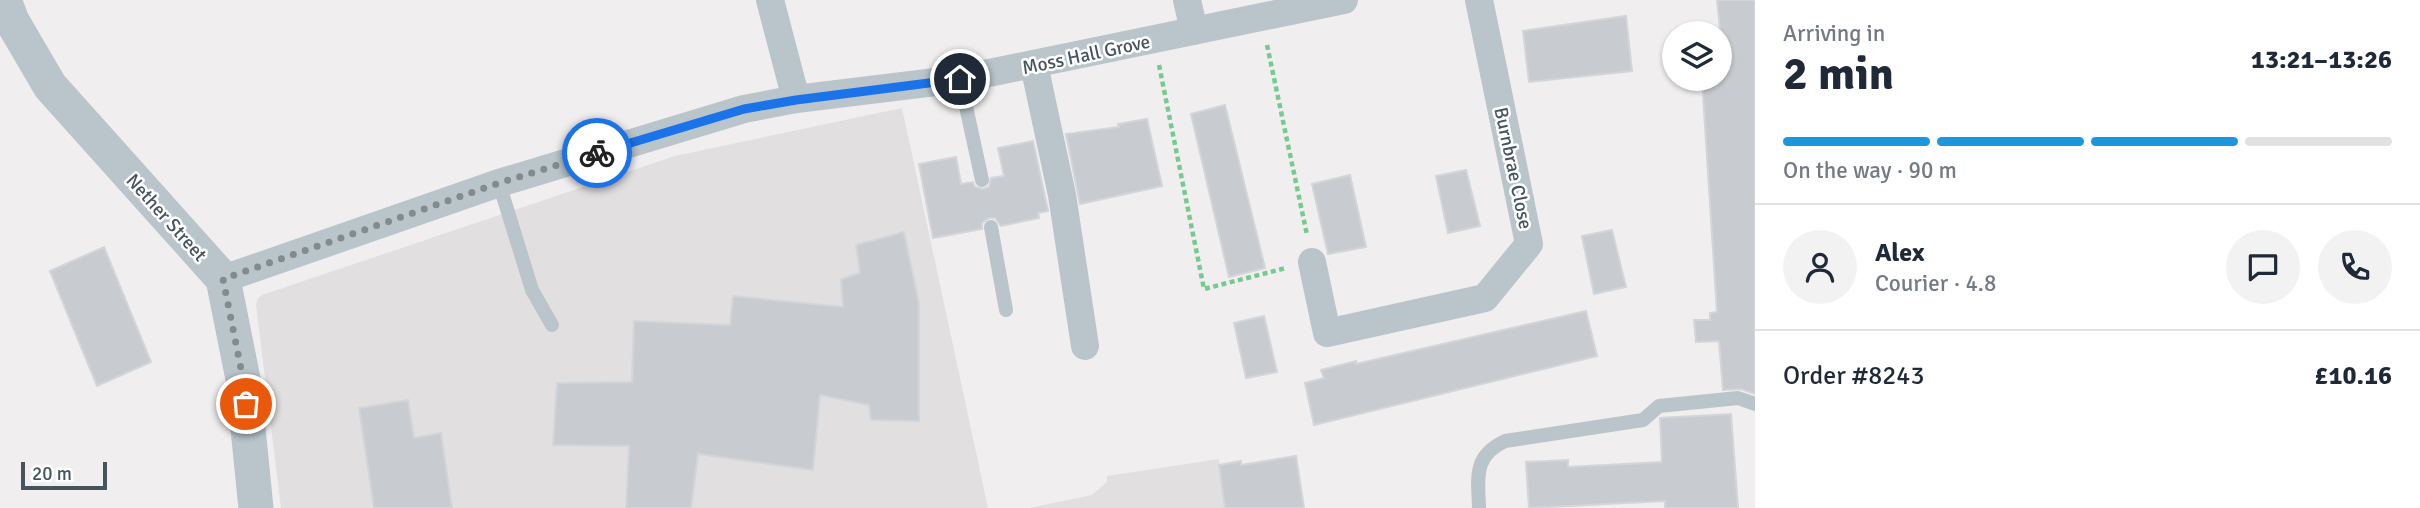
<!DOCTYPE html>
<meta charset="utf-8">
<style>
body{margin:0;font-family:Signika,sans-serif;background:#f2f2f3;color:#1f2937;height:100vh;display:flex;flex-direction:column;font-size:26px;white-space:nowrap}
*{box-sizing:border-box;margin:0}
p{font-size:23px;color:#747a83}
.icon{flex:none;width:38px;height:38px;fill:none;stroke:currentColor;stroke-width:2;stroke-linecap:round;stroke-linejoin:round}
.map{position:relative;flex:1;overflow:hidden}
.side{display:flex;flex-direction:column;background:#fff;width:665px}
.side>*{flex:none}
.fabs{position:absolute;left:1662px;top:21px;display:grid;gap:14px}
.fabs a{display:grid;place-items:center;width:70px;height:70px;border-radius:50%;background:#fff;box-shadow:0 2px 5px #0004;font-size:35px}
.scale{position:absolute;left:21px;bottom:18px;width:86px;box-sizing:border-box;padding-left:7px;border:4px solid #46555b;border-top:0;font-size:19px;line-height:24px;white-space:nowrap;color:#46555b;-webkit-text-stroke:5px #fff;paint-order:stroke}
.pin{position:absolute;display:grid;place-items:center;width:60px;height:60px;color:#fff;margin:-30px;border:4px solid #fff;border-radius:50%;box-shadow:0 2px 7px #0007}
.courier{position:absolute;display:grid;place-items:center;width:70px;height:70px;margin:-35px;border:5px solid #1a73e8;border-radius:50%;background:#fff;color:#222;box-shadow:0 2px 9px #0007}
.summary em{font-style:normal;font-weight:700}
.summary div{display:flex;flex-direction:column-reverse}
.summary{display:flex;align-items:center;justify-content:space-between;height:119px;padding:0 28px}
h1{font-size:46px;font-weight:700;line-height:52px}
.bar{display:grid;grid-template-columns:repeat(4,1fr);gap:10px 7px;align-content:center;height:84px;padding:0 28px}
.bar i{height:9px;border-radius:5px;background:#e0e1e3}
.bar .current{background:#1c97dc}
.bar p{grid-column:span 4}
.line{display:flex;align-items:center;gap:18px;padding:0 28px;border-top:2px solid #e0e1e3}
.line div{flex:1}
.round{display:grid;place-items:center;flex:none;width:74px;height:74px;border-radius:37px;background:#f2f2f3}
main{display:flex;flex:1;min-height:0}
.map>svg:first-child{display:block}
.education{fill:#e1dfe0}
.building{fill:#c8ccd0;stroke:#d2d5d9;stroke-width:2}
.lines{fill:none;stroke-linecap:round;stroke-linejoin:round}
.path{stroke:#75cb8f;stroke-width:4.5;stroke-dasharray:5 3.5;stroke-linecap:butt}
.service{stroke:#b9c5cb;stroke-width:14}
.minor{stroke:#b9c5cb;stroke-width:28}
.tertiary{stroke:#b9c5cb;stroke-width:35}
.done{stroke:#828b8e;stroke-width:7;stroke-dasharray:0 12.6}
.route{stroke:#1a73e8;stroke-width:9}
.labels{text-anchor:middle;stroke-width:5;stroke-linejoin:round;paint-order:stroke}
.street-label{font-size:19px;fill:#46555b;stroke:#fff}
</style>
<main>
<div class="map">
<svg width="1755" height="508" viewBox="0 0 1755 508">
<rect width="100%" height="100%" fill="#f0eeee"/>
<path class="education" d="M 902,108 L 988,508 L 281,508 L 256,305 L 258,298 L 262,295 L 675,156 Z
M 1219,459 L 1225,508 L 1029,508 L 1092,495 L 1107,482 L 1107,476 Z"/>
<path class="building" d="M 1717,0 L 1755,0 L 1755,394 L 1741,389 L 1723,390 L 1719,341 L 1696,342 L 1694,320 L 1710,320 L 1710,313 L 1717,312 L 1702,79 L 1720,79 L 1720,68 L 1724,67 Z
M 1626,16 L 1632,71 L 1529,82 L 1523,31 Z
M 1225,105 L 1265,268 L 1229,277 L 1191,114 Z
M 1147,119 L 1162,186 L 1080,204 L 1066,134 L 1119,127 L 1118,124 Z
M 1033,141 L 1048,211 L 1038,213 L 1039,218 L 1001,226 L 995,218 L 989,218 L 982,223 L 982,229 L 933,238 L 919,164 L 956,157 L 961,184 L 973,182 L 975,187 L 983,189 L 989,187 L 991,178 L 1004,176 L 998,148 Z
M 1466,170 L 1480,226 L 1448,233 L 1436,176 Z
M 1350,175 L 1366,247 L 1328,254 L 1312,184 Z
M 1612,230 L 1626,287 L 1594,294 L 1582,236 Z
M 904,232 L 919,304 L 919,421 L 871,420 L 869,405 L 820,395 L 813,470 L 698,454 L 691,508 L 626,508 L 629,446 L 553,445 L 557,383 L 632,382 L 634,321 L 730,325 L 733,296 L 843,307 L 841,279 L 860,273 L 856,245 Z
M 104,247 L 151,362 L 97,386 L 50,271 Z
M 1586,311 L 1597,356 L 1314,425 L 1305,383 L 1324,378 L 1321,370 L 1356,361 L 1356,364 Z
M 1264,316 L 1277,372 L 1246,378 L 1234,323 Z
M 408,400 L 414,438 L 441,433 L 452,508 L 374,508 L 359,408 Z
M 1731,414 L 1738,508 L 1665,508 L 1665,501 L 1529,508 L 1526,462 L 1568,460 L 1568,467 L 1662,462 L 1660,418 Z
M 1296,456 L 1304,508 L 1225,508 L 1219,465 L 1241,461 L 1241,465 Z"/>
<g class="lines">
<path class="path" d="M 1267,45 L 1307,235
M 1159,65 L 1204,289 L 1286,268"/>
<path class="service" d="M 960,79 L 982,180
M 499,183 L 532,290 L 552,325
M 991,227 L 1006,310
M 1479,508 C 1478,477 1473,456 1505,441 L 1643,420 L 1659,406 L 1738,398 L 1755,404"/>
<path class="minor" d="M 770,0 L 796,99
M 1187,0 L 1194,31
M 1034,65 L 1062,195 L 1085,346
M 1312,262 L 1327,333 L 1485,298 L 1529,244 L 1479,0
M 223,279 L 499,183 L 744,109 L 796,99 L 960,79 L 1344,0"/>
<path class="tertiary" d="M 4,0 L 12,21 L 50,86 L 223,279 L 243,379 L 256,508"/>
</g>
<g class="lines">
<path class="done" d="M 246,404 L 243,379 L 223,279 L 499,183 L 597,153"/>
<path class="route" d="M 597,153 L 744,109 L 796,100 L 960,79"/>
</g>
<g class="labels">
<g class="street-label">
<text transform="translate(1086 54) rotate(-12)" y="7">Moss Hall Grove</text>
<text transform="translate(1514 168) rotate(78)" y="7">Burnbrae Close</text>
<text transform="translate(167 217) rotate(48)" y="7">Nether Street</text>
</g>
</g>
</svg>
<div class="fabs">
<a><svg class="icon" aria-label="layers" viewBox="0 0 24 24"><path d="M12 4l9 5-9 5-9-5zM3 14l9 5 9-5"/></svg></a>
</div>
<div class="scale">20 m</div>
<div class="pin" style="left:246px;top:404px;background:#ea580c"><svg class="icon" aria-label="bag" viewBox="0 0 24 24"><path d="M5 8h14l-1 12H6zM9 8a3 3 0 0 1 6 0"/></svg></div>
<div class="pin" style="left:960px;top:79px;background:#1f2937"><svg class="icon" aria-label="home" viewBox="0 0 24 24"><path d="M3 11l9-7 9 7M6 9v11h12V9"/></svg></div>
<div class="courier" style="left:597px;top:153px"><svg class="icon" aria-label="bike" viewBox="0 0 24 24"><circle cx="6" cy="16" r="4"/><circle cx="18" cy="16" r="4"/><path d="M6 16l4-8h5l3 8M10 8l3 8H6M13 5h3"/></svg></div>
</div>
<section class="side">
<div class="summary"><div><h1>2 min</h1><p>Arriving in</p></div><em>13:21–13:26</em></div>
<div class="bar"><i class="current"></i><i class="current"></i><i class="current"></i><i></i><p>On the way · 90 m</p></div>
<div class="line" style="height:126px"><a class="round"><svg class="icon" aria-label="person" viewBox="0 0 24 24"><circle cx="12" cy="8" r="4"/><path d="M4 21q1-7 8-7t8 7"/></svg></a><div><b>Alex</b><p>Courier · 4.8</p></div><a class="round"><svg class="icon" aria-label="chat" viewBox="0 0 24 24"><path d="M4 5h16v11H9l-5 4z"/></svg></a><a class="round"><svg class="icon" aria-label="phone" viewBox="0 0 24 24"><path d="M5 4h4l2 5-3 2q2 4 5 5l2-3 5 2v4C11 20 4 13 5 4z"/></svg></a></div>
<div class="line" style="height:91px"><div>Order #8243</div><b>£10.16</b></div>
</section>
</main>
